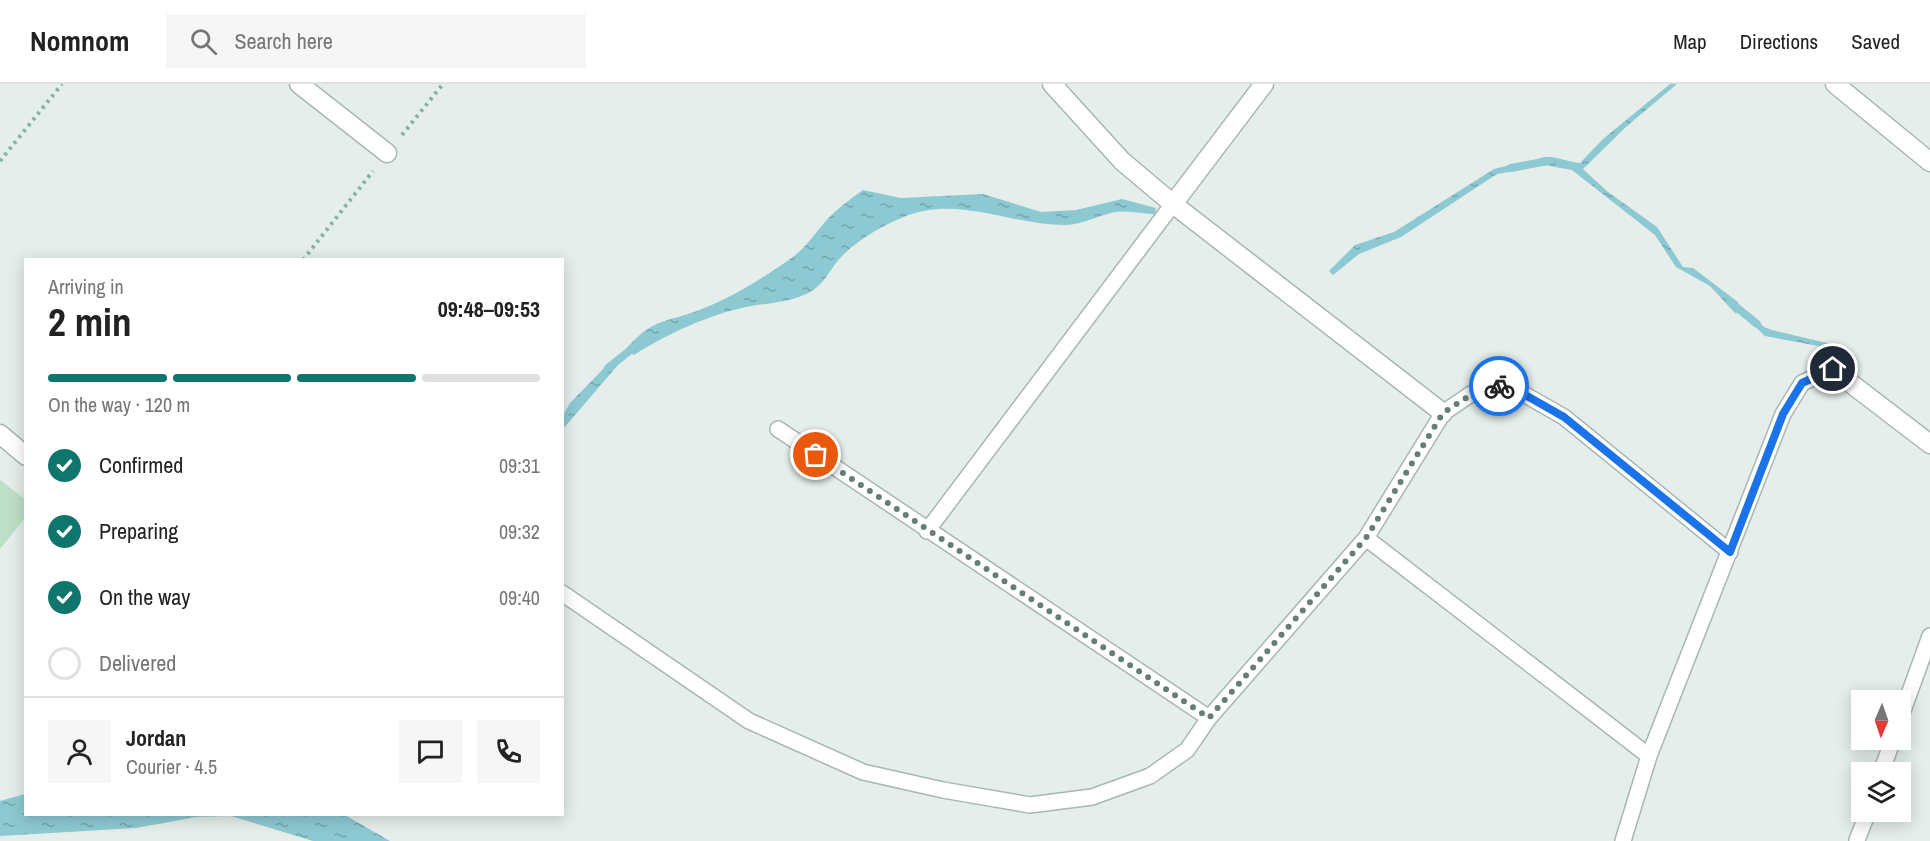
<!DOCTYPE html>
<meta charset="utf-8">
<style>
body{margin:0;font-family:"Archivo Narrow",sans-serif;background:#f6f6f6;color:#222;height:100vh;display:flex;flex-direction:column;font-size:22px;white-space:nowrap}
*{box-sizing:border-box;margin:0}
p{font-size:20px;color:#767676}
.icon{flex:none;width:33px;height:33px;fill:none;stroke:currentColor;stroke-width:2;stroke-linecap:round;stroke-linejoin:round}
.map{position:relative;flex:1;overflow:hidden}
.sheet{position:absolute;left:24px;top:174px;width:540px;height:558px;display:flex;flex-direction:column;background:#fff;border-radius:0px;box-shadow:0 3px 15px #0003}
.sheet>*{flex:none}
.needle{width:39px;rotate:182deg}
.controls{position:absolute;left:1851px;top:606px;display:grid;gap:12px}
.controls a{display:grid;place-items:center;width:60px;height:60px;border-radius:0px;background:#fff;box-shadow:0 3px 15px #0003;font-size:30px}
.pin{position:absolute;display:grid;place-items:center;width:51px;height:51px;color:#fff;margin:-26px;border:3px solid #fff;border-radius:50%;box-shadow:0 2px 6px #0007}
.courier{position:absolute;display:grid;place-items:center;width:60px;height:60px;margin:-30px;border:4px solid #1a73e8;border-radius:50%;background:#fff;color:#222;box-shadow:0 2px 8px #0007}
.overview em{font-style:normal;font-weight:700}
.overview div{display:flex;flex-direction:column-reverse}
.overview{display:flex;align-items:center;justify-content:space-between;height:102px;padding:0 24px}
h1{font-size:39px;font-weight:700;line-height:45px}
.bar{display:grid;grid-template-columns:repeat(4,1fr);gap:9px 6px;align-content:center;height:72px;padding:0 24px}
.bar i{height:8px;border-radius:4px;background:#e0e0e0}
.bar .active{background:#0f766e}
.bar p{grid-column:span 4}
.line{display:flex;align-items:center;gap:15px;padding:0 24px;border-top:2px solid #e0e0e0}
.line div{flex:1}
.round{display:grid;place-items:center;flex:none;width:63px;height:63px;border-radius:0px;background:#f6f6f6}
ol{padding:0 24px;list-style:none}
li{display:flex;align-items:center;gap:18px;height:66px}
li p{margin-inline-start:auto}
li .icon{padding:6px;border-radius:50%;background:#0f766e;color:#fff;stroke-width:4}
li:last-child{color:#767676}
li i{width:33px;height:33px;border:3px solid #e0e0e0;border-radius:50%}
header{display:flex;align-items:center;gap:36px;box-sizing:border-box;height:84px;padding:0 30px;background:#fff;border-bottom:2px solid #e0e0e0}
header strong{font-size:28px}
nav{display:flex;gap:33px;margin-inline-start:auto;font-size:21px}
.search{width:420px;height:54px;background:#f6f6f6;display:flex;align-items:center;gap:15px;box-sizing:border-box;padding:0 21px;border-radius:0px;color:#767676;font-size:22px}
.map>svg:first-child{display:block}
.grass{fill:#bedfc7}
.water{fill:url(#water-ripples)}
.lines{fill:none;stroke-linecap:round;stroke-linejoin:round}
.stream{stroke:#8dc9d3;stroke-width:8}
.service-casing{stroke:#a7b7b1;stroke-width:18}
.minor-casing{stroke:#a7b7b1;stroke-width:21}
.path{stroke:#85b2a4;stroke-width:4;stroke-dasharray:3 4.5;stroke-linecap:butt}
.service{stroke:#fff;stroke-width:15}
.minor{stroke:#fff;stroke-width:18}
.done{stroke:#677e77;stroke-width:6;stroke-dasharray:0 10.8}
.route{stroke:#1a73e8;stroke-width:8}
</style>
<header>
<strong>Nomnom</strong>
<div class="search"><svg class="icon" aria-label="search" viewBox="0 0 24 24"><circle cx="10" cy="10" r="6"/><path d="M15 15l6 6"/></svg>Search here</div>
<nav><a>Map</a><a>Directions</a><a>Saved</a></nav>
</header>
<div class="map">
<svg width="1930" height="757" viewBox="0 0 1930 757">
<defs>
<pattern id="water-ripples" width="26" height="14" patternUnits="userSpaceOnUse" patternTransform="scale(1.5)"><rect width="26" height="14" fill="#8dc9d3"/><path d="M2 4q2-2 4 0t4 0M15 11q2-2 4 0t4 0" fill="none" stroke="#73a5ac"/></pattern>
</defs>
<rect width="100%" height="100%" fill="#e5eeea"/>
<path class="grass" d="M 0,396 L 26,416 L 25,434 L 0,465 Z"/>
<path class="water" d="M 1670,0 L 1677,0 L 1627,42 L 1583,85 L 1608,108 L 1657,143 L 1683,183 L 1693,184 L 1738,218 L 1739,224 L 1736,230 L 1710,202 L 1676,183 L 1655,151 L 1572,86 L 1539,80 L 1538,75 C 1551,69 1566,78 1580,79 L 1603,55 Z
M 1519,79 L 1521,86 L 1497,90 L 1401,153 L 1359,170 L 1333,191 L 1329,187 L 1355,161 L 1394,148 L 1494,85 Z
M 863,106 L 901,114 L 983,110 L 1041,128 L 1076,126 L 1122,115 L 1156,124 L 1155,130 C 1143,130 1127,126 1115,128 C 1099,131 1084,140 1067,141 C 1014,142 958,111 906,132 C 884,141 862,153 844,170 C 829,184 826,202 804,211 C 785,219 766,219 746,223 C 708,231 667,250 634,271 L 626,265 C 652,235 663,239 697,227 C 729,215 762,195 790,175 C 805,165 813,152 824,139 C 835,126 849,116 863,106 Z
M 1750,230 L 1764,243 L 1772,246 L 1840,262 L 1840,266 L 1765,252 L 1747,235 Z
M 612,276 L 618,281 L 563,345 L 563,331 L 570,319 Z
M 25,710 L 26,730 L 345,731 L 390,757 L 313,757 L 231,732 L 196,733 L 136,744 L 0,752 L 0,717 Z"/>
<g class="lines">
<path class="stream" d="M 1511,84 L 1548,77
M 1730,218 L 1757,240
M 608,284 L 638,260"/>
<defs>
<path id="service" d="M 778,345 L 1209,634
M 927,447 L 1173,120
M 1366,454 L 1649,672
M 562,509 L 749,637 L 863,688 L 943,706 L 1030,721 L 1092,713 L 1150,692 L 1187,666 L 1209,634 L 1366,454 L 1443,329 L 1471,310 L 1506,300 L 1564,333 L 1730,468
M 1900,635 L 1930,552
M 1881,688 L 1893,656
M 1857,756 L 1868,728
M 1623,757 L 1649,672 L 1783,330 L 1802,299 L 1832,285"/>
<path id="minor" d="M 299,0 L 387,69
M 1052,0 L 1122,77 L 1173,120 L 1443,329
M 1835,0 L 1930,78
M 1173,120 L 1264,0
M 1832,285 L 1930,360
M 0,350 L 26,372"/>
</defs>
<use href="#service" class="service-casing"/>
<use href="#minor" class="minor-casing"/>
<path class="path" d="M 402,51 L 443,0
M 0,77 L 62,0
M 303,176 L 373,87"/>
<use href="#service" class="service"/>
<use href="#minor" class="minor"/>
</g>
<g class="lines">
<path class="done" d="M 816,371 L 1209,634 L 1366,454 L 1443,329 L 1472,310 L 1499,302"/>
<path class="route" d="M 1499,302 L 1506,300 L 1564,333 L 1730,468 L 1783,330 L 1802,299 L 1833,285"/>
</g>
</svg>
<div class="controls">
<a><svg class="needle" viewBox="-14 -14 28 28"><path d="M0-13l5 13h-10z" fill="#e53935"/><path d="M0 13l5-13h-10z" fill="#767676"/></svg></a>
<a><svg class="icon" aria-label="layers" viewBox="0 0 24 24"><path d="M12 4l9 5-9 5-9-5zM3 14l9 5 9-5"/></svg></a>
</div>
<div class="pin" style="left:816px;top:371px;background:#ea580c"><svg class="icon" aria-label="bag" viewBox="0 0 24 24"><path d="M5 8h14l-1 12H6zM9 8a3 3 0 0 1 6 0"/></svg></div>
<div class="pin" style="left:1833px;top:285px;background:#1f2937"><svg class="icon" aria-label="home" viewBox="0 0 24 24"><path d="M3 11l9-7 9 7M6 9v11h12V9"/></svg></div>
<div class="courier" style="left:1499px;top:302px"><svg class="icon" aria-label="bike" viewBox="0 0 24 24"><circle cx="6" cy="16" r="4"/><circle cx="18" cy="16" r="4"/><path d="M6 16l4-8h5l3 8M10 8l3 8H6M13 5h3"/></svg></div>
<section class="sheet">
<div class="overview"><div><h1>2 min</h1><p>Arriving in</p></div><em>09:48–09:53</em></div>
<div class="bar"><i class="active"></i><i class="active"></i><i class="active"></i><i></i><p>On the way · 120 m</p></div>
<ol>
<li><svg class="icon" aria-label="check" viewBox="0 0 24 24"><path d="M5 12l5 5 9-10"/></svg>Confirmed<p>09:31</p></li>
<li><svg class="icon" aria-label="check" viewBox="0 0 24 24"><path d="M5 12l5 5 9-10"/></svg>Preparing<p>09:32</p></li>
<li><svg class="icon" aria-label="check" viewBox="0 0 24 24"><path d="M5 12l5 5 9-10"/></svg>On the way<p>09:40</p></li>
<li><i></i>Delivered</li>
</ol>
<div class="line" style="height:108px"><a class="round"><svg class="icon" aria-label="person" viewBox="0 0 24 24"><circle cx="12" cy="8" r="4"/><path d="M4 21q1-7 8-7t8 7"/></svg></a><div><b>Jordan</b><p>Courier · 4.5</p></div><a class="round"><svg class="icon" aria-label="chat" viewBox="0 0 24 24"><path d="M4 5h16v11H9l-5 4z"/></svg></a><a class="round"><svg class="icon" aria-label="phone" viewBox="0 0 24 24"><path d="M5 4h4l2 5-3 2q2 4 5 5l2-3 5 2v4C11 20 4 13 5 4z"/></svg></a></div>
</section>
</div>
